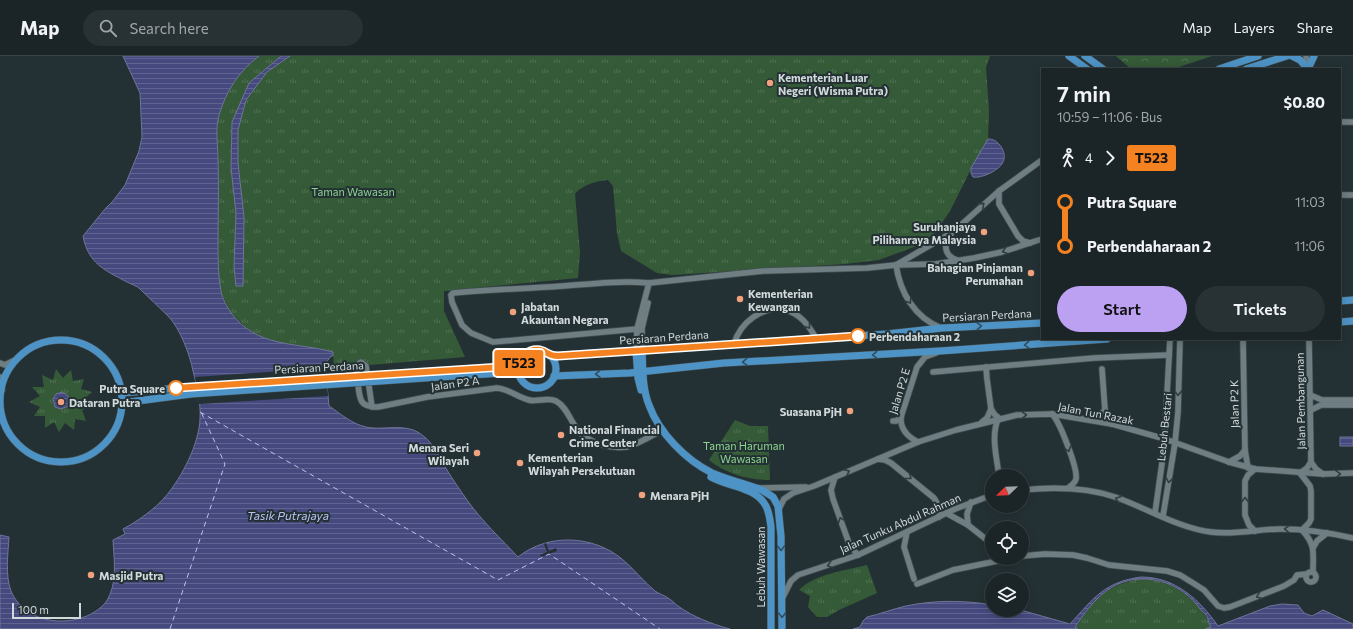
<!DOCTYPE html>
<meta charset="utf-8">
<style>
:root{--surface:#1b2527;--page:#283133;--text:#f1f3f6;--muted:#a0a5a7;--line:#394244;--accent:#bca0f2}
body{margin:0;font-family:Commissioner,sans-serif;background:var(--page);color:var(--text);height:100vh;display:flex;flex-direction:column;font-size:15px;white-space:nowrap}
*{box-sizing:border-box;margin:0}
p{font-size:13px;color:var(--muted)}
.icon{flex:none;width:22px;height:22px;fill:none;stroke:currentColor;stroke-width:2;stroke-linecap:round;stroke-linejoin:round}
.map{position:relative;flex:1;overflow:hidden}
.details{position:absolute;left:1041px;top:12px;width:300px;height:272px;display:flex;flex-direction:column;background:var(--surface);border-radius:0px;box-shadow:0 2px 10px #0003,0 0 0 1px var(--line)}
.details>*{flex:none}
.badge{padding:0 8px;border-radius:3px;font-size:14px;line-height:26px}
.needle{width:26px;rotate:247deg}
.buttons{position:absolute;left:985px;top:413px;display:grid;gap:8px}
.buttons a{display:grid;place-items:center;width:44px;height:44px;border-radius:50%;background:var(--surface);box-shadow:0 2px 10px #0003,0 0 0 1px var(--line);font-size:20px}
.scale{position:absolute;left:12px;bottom:10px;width:69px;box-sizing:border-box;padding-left:4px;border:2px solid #d1d9db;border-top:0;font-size:11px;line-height:14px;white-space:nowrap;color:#d1d9db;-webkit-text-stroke:3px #243134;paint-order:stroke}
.map>.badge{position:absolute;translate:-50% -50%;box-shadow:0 0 0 2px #fff}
.legs{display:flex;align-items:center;gap:6px;height:44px;padding:0 16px;font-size:13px}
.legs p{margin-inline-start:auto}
.headline{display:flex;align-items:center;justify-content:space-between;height:68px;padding:0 16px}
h1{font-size:22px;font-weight:600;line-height:30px}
.button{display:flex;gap:8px;margin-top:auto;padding:8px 16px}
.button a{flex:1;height:46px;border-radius:24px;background:var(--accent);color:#111;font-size:16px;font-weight:600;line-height:46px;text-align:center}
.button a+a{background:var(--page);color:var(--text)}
ul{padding:0 16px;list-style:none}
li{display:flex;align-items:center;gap:14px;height:44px;font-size:15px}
li i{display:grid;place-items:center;width:6px;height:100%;margin:0 5px;background:currentColor}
li i::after{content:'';width:10px;height:10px;margin:-5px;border:3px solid;border-radius:50%;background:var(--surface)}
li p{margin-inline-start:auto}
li:first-child i{background:linear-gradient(#0000 50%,currentColor 0)}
li:last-child i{background:linear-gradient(currentColor 50%,#0000 0)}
header{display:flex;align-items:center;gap:24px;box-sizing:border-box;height:56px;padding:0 20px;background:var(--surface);border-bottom:1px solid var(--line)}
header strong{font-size:19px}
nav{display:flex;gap:22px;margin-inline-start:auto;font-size:14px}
.search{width:280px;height:36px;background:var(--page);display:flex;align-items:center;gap:10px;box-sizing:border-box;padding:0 14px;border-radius:22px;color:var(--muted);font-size:15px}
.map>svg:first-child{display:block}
</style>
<header>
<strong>Map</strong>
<div class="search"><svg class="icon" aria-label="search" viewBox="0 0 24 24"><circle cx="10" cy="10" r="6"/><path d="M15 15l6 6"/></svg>Search here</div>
<nav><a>Map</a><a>Layers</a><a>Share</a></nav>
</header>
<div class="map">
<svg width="1353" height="573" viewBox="0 0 1353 573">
<defs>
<pattern id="grass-tufts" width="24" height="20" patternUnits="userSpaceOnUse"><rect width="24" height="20" fill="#355a37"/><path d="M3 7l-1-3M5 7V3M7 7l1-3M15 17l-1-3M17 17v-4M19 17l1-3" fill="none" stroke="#517153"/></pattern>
<pattern id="forest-crowns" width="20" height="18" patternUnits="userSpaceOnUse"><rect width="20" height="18" fill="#355a37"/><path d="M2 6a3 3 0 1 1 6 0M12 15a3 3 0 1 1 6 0" fill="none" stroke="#517153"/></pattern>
<pattern id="water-rules" width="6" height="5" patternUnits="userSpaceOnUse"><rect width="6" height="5" fill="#45497e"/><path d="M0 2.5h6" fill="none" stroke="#5f6390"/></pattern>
</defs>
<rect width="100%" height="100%" fill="#243134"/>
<g fill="url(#grass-tufts)" fill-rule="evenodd">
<path d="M259,0H990L986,11L989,55L988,83L969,117L950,155L934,178L914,191L879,204L845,208L672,219L657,217L621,195L617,177L613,130L608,124C596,125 582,129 575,138L580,196L578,222L444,235V255L465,301L334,312L333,296L323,294L296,291L262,282L248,274L231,257L221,237L218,218V104L216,79L218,61L222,48L231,29L247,9Z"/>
<path d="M56,313L63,322L71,314L73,325L84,323L81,333L92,336L84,343L92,351L82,354L86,365L75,363L74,374L65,367L59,376L54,366L45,372V360H34L40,351L29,346L40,340L32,331H44L42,319L53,324ZM60,336L64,337L67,339L69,348L66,351L53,347C52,341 55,338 60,336Z"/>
<path d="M735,364L750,370H768L770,424C748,424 726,418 709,404Z"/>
<path d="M867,509L877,537L839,554L827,561H817L808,551L810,540L799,534C816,517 845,515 867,509Z"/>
<path d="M1141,523C1171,523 1200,543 1211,571L1205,573H1078L1075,572C1093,544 1107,528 1141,523Z"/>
</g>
<polygon fill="url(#forest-crowns)" points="1116,0 1212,0 1173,13 1131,13"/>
<g fill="url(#water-rules)" stroke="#6f749a">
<path d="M123,0H259C239,15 226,35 219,59C215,74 218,89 218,104C219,132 218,159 218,186C218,203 218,219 221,235C222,242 227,251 231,257C257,292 296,286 333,296V300H331L325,308L329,350C341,358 352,368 366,371C384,375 406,366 422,379C434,387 439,402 447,414C453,424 460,434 467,444C482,465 501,483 518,501C548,477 593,479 622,503C634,513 643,525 655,535C659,538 664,539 668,542C672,544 674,547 678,550C693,561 712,568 730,573H0V479L9,481C8,498 5,519 11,535C27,573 84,573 106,546C118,527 114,505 113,484L125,478L123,473C138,465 155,453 166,440C182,421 199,388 200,363C201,347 197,330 193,315C190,299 180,272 168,260C159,251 149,242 140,233C137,230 131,228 127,226C104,214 88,207 83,180L105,153L113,145L125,129L139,95L142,81L140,37Z"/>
<polygon points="281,0 290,0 267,16 246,44 238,74 238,107 244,161 243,230 236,230 234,210 236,157 231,112 232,66 249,27"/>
<path d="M988,83C998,82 1008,97 1003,106C1000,114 981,123 973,121L971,117V112Z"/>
<polygon points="62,336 67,339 70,344 68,350 61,353 55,351 53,343 56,338"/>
<rect x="1340" y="381" width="13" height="9"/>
<path d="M1141,521C1175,521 1199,543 1218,570L1270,550L1282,548L1298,549L1304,557L1312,560L1323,554L1353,568V573H1205L1211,571C1208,567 1209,563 1206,559C1204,556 1200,554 1198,550C1176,522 1134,513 1105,536C1092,546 1084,558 1075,571L1078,573H853L860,571L863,565L867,561C880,558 893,553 906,550C934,544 964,544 992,549V554L1024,555L1070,568C1093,543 1104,526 1141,521Z"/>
</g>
<g fill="#243134">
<polygon points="326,312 328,340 199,348 195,321"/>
<polygon points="546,487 549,495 556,492 557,495 541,501 540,499 547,496 544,488"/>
</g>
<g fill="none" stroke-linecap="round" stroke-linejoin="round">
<g stroke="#bbc1f3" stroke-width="1" stroke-dasharray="5 4" stroke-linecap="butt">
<polyline points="200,356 498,524 549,498 660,573"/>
<polyline points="170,573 225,408 201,356"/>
</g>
<g stroke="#434f51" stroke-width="7">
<g id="minor">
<polyline points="1306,0 1307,13"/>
<polyline points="1340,66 1353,66"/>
<polyline points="999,135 999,148 1018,180 1023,185 1030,187"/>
<polyline points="1340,139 1353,139"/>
<path d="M951,178C943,188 944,200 957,204"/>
<polyline points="896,209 953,176 999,135 1042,104"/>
<path d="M896,209C900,236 914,261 941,272"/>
<path d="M637,273L493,286L471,277L462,269L452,246L451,239L453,237C485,234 516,233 548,231C581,229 615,224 649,227L763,215L867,212L896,209L936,208L974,202L1002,196L1042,183"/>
<polyline points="1243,283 1245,394 1248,412"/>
<path d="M734,288C740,267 762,249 785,254C800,257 809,270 816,282"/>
<polyline points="642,294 642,272 648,247"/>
<polyline points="636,295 637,273 649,227"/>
<polyline points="0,307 5,309 17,303"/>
<polyline points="986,311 987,323 991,353"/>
<polyline points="1102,313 1105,354"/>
<polyline points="933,316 1094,302 1169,299"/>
<polyline points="0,321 2,334"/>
<polyline points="1310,339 1322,344 1353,344"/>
<path d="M372,351L366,310L361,306L357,309C358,317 357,341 363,347C367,351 373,351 378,351L427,341L497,332C509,333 517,341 529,344C537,346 548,341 556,345C567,351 570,365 578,374C588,387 610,393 626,391C639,388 651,380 662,374"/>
<polyline points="1311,354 1321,349 1353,349"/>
<path d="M1052,358C1060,366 1078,413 1076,423C1075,427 1071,430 1068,432"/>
<polyline points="1093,364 1096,363 1105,354 1112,368"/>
<polyline points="893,365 896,365 901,361"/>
<path d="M982,366L987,362L991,353L995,359L999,362C990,377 997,403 999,420"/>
<path d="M918,386C908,381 900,374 901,361L917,311L925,301L936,297"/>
<polyline points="878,403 885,404 891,407 934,442 940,452 939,461"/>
<polyline points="1229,406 1240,400 1245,394"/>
<polyline points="1311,406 1316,413 1323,418"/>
<polyline points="1255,413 1248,419 1245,425 1245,459 1249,469 1255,475"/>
<polyline points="1300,417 1307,412 1311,406 1309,283"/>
<path d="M1300,417L1310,430L1311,435V463L1309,467L1302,474C1316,489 1313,497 1313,516"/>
<polyline points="835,421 831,434 833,443 850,490 858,499"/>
<polyline points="759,432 806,431"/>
<path d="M1022,434C1053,431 1085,431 1115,441C1147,452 1178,472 1211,476C1235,479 1258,473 1281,473C1305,473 1330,477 1353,482"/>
<polyline points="779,453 784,443 793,437 814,430 918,386 956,374 1017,359 1052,358 1112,368 1165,383 1229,406 1255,413 1323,418 1353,417"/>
<polyline points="946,457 968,469 992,488"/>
<polyline points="1155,457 1164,393 1170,283"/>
<polyline points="1163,460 1175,387 1178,356 1180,283"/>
<polyline points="968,469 967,458 971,446"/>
<polyline points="907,476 904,491 914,523"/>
<polyline points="1313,492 1317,485 1327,477"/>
<polyline points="1022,500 1045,498 1073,499 1087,502 1109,509 1167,515 1180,519 1193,527 1204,534 1218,550 1224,552 1230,551 1284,530 1294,524 1297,519 1307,518"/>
<circle cx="1311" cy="521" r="5"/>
<polyline points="917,528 953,514 1012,502"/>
<polyline points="783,541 791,525 798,519 858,499 955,453 992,439"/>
</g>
</g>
<g stroke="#434f51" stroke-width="8">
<g id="major">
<polyline points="1069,0 1087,13"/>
<polyline points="1085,0 1103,13"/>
<polyline points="1292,0 1300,4 1307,12"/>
<polyline points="1219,13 1258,0"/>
<polyline points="1246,13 1287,0"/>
<polyline points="1308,13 1314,0"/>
<polyline points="1340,245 1353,244"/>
<polyline points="1340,266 1353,265"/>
<circle cx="61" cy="345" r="61"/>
<path d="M642,294C643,312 642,332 649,349C659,377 686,404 712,417C728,424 746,428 762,434L773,441L778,450L781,480L782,573"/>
<circle cx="537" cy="313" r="19"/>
<polyline points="636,295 638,322 641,334"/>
<polyline points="550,300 887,278 942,272 1042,267"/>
<polyline points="438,315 518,310"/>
<polyline points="554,320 630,317 724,307 940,295 1107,283"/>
<polyline points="439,321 519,316"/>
<polyline points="122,337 190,331"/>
<polyline points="122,347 191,338"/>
<path d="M711,421C726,430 754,431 764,447C769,453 770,463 771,471V573"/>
</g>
</g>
<use href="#minor" stroke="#6f7e82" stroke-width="5.5"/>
<use href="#major" stroke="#4e93c5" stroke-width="7"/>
<g stroke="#434f51" stroke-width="8" stroke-linecap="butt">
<g id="major-bridge">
<polyline points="190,331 438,315"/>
<polyline points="191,338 439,321"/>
</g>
</g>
<use href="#major-bridge" stroke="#4e93c5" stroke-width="7"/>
</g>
<defs><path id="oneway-chevron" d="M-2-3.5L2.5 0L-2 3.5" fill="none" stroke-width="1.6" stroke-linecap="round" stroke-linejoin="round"/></defs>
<g stroke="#2f3d40">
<use href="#oneway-chevron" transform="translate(982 149) rotate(-41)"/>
<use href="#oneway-chevron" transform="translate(1005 195) rotate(164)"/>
<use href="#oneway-chevron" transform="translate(909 245) rotate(58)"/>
<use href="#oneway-chevron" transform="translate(808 270) rotate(51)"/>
<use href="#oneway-chevron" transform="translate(1178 337) rotate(92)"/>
<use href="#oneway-chevron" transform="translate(1024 359) rotate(-1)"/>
<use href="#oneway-chevron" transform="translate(1068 393) rotate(72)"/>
<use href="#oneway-chevron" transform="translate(847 416) rotate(-24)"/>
<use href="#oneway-chevron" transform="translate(1338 418) rotate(-3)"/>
<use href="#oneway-chevron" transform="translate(909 421) rotate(38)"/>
<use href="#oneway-chevron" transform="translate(1169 424) rotate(99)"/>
<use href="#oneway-chevron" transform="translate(1118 443) rotate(-160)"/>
<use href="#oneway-chevron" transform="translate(1245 444) rotate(-90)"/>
<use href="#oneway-chevron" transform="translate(841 464) rotate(-110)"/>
<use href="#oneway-chevron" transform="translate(1287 473) rotate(-178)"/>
<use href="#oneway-chevron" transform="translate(830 509) rotate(165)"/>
<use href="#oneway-chevron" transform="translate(1259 540) rotate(159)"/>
</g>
<g stroke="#314e60">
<use href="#oneway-chevron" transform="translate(979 270) rotate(-3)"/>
<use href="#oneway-chevron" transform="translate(1027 289) rotate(176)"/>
<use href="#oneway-chevron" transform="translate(875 299) rotate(177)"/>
<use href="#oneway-chevron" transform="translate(745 306) rotate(177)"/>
<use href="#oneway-chevron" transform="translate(598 318) rotate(179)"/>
<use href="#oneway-chevron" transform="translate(781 492) rotate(89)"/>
<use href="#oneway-chevron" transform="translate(782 559) rotate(90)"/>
</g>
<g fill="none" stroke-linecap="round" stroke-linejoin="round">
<g stroke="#fff" stroke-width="9">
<path id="line-1" d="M176,332L518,310C521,300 529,292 540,294C548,296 548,300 558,300L858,280"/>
</g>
<use href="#line-1" stroke="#f58220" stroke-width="6"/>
</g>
<g fill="#f1a17d" stroke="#243134" stroke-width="1.5">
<circle cx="770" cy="27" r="4"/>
<circle cx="984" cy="176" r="4"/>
<circle cx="1031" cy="217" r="4"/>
<circle cx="740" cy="243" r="4"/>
<circle cx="513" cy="256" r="4"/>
<circle cx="61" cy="346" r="4"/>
<circle cx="850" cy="355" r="4"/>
<circle cx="561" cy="379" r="4"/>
<circle cx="477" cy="397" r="4"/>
<circle cx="520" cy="407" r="4"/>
<circle cx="642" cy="439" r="4"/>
<circle cx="91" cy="519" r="4"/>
</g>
<g fill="#fff" stroke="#f58220" stroke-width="2">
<circle cx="858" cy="280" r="7"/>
<circle cx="176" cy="332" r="7"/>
</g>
<g text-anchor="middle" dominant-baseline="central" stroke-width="4" stroke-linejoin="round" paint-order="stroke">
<g font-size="11" font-weight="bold" fill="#d1d9db" stroke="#243134" text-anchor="start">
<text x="778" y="21">Kementerian Luar<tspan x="778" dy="13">Negeri (Wisma Putra)</tspan></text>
<text x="976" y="170" text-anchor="end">Suruhanjaya<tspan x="976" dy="13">Pilihanraya Malaysia</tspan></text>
<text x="1023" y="211" text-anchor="end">Bahagian Pinjaman<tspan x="1023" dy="13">Perumahan</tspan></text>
<text x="748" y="237">Kementerian<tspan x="748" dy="13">Kewangan</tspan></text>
<text x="521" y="250">Jabatan<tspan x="521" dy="13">Akauntan Negara</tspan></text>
<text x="69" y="346">Dataran Putra</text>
<text x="842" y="355" text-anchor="end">Suasana PjH</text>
<text x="569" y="373">National Financial<tspan x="569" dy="13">Crime Center</tspan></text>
<text x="469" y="391" text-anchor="end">Menara Seri<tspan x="469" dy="13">Wilayah</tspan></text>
<text x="528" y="401">Kementerian<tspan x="528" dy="13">Wilayah Persekutuan</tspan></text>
<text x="650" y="439">Menara PjH</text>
<text x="99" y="519">Masjid Putra</text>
</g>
<g font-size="11" fill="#8cd38f" stroke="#243134">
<text x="353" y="135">Taman Wawasan</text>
<text x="744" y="389">Taman Haruman<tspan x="744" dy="13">Wawasan</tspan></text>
</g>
<g font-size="11" fill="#d1d9db" stroke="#243134">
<text transform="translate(987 259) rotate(-3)">Persiaran Perdana</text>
<text transform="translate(664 281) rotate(-4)">Persiaran Perdana</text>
<text transform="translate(319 311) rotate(-3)">Persiaran Perdana</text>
<text transform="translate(455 327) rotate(-8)">Jalan P2 A</text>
<text transform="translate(899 335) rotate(-73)">Jalan P2 E</text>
<text transform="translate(1300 345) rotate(-91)">Jalan Pembangunan</text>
<text transform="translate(1234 348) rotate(-91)">Jalan P2 K</text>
<text transform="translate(1096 357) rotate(11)">Jalan Tun Razak</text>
<text transform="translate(1164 371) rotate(-84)">Lebuh Bestari</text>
<text transform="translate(900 467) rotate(-24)">Jalan Tunku Abdul Rahman</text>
<text transform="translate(760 511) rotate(-90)">Lebuh Wawasan</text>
</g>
<g font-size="11" font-weight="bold" fill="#d1d9db" stroke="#243134" text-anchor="start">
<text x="869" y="280">Perbendaharaan 2</text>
<text x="165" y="332" text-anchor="end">Putra Square</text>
</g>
<g font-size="12" font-style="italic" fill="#bbc1f3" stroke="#243134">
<text x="288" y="459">Tasik Putrajaya</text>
</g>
</g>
</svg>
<div class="buttons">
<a><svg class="needle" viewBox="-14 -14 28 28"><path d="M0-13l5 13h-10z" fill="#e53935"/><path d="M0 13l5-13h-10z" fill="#a0a5a7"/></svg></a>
<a><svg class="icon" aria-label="locate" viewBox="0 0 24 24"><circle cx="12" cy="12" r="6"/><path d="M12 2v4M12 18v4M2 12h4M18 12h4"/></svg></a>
<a><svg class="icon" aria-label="layers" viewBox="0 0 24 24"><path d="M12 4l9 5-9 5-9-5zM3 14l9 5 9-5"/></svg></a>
</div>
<div class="scale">100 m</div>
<b class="badge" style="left:519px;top:307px;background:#f58220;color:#111">T523</b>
<section class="details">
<div class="headline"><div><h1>7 min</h1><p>10:59 – 11:06 · Bus</p></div><b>$0.80</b></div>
<div class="legs"><svg class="icon" aria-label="walk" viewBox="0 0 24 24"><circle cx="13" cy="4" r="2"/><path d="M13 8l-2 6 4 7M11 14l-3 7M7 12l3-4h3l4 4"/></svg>4<svg class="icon" aria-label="forward" viewBox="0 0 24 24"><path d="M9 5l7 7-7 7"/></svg><b class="badge" style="background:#f58220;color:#111">T523</b></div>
<ul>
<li><i style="color:#f58220"></i><b>Putra Square</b><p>11:03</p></li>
<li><i style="color:#f58220"></i><b>Perbendaharaan 2</b><p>11:06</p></li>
</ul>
<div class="button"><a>Start</a><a>Tickets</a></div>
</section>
</div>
